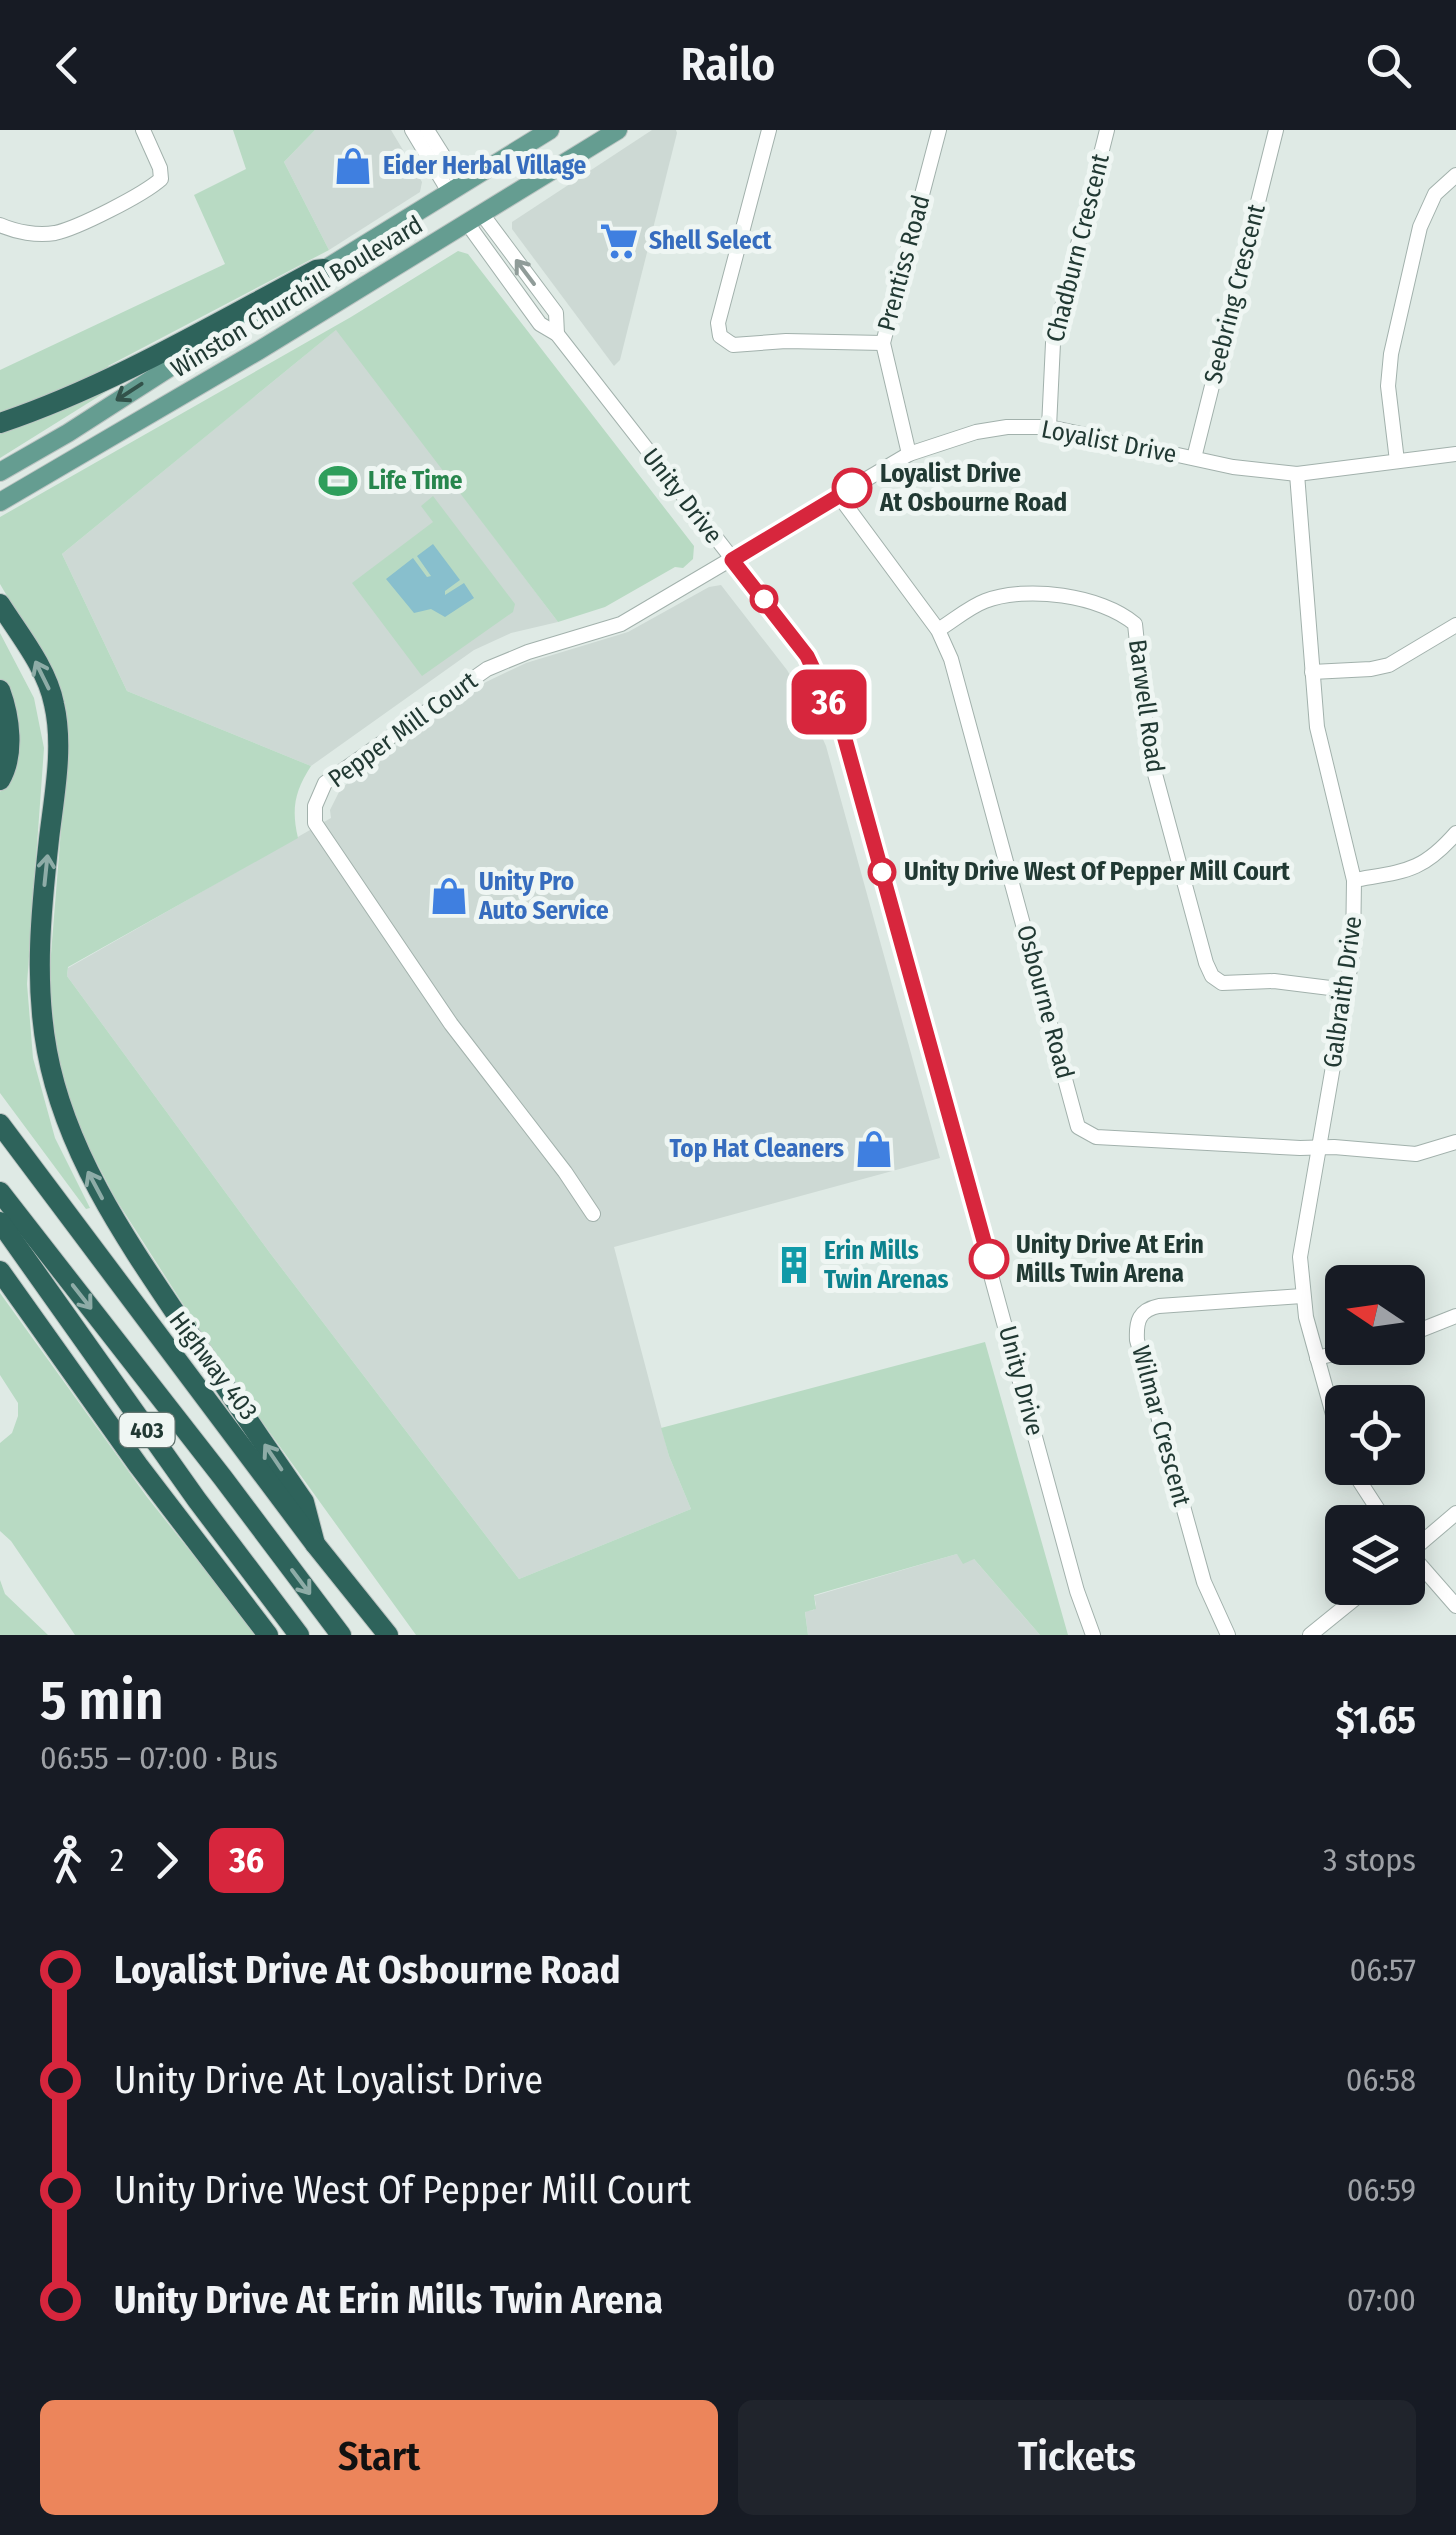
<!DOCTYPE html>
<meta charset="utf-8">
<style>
:root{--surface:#171b24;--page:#20242c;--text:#f1f3f6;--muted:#9ea1a6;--accent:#ec855b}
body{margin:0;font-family:"Fira Sans Condensed",sans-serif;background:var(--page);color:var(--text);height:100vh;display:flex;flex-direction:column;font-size:38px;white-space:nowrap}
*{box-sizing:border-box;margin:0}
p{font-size:32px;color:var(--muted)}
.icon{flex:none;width:55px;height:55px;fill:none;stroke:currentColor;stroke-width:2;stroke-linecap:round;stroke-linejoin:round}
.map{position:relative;height:1505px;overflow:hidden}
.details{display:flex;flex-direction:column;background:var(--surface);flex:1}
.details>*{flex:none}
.badge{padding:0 20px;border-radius:15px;font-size:35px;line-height:65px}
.needle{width:65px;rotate:283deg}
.fabs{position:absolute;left:1325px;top:1135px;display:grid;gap:20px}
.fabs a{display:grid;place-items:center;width:100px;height:100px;border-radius:15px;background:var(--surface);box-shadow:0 5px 25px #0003;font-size:50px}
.map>.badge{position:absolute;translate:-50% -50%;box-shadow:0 0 0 5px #fff}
.legs{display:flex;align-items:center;gap:15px;height:110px;padding:0 40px;font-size:32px}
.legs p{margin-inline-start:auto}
.overview{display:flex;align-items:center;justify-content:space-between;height:170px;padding:0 40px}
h1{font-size:55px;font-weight:600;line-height:75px}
.action{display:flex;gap:20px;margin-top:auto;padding:20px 40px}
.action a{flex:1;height:115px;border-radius:15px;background:var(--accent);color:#111;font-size:40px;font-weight:600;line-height:115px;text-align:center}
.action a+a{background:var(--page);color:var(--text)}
ul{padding:0 40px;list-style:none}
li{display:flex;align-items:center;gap:35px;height:110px;font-size:38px}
li i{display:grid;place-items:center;width:15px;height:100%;margin:0 12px;background:currentColor}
li i::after{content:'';width:25px;height:25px;margin:-12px;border:8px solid;border-radius:50%;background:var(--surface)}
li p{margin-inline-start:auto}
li:first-child i{background:linear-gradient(#0000 50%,currentColor 0)}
li:last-child i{background:linear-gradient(currentColor 50%,#0000 0)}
header{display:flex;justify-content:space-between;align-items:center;height:130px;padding:0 40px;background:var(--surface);font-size:45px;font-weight:600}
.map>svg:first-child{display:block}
</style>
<header><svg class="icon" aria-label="back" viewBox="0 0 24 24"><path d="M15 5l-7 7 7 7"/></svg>Railo<svg class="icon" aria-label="search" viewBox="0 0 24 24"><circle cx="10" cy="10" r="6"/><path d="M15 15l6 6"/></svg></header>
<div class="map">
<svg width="1456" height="1505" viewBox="0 0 1456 1505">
<rect width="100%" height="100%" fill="#dfeae5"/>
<g fill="#cdd9d4">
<polygon points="315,0 391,0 422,52 420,62 329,120 284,32"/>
<polygon points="652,0 676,0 677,3 620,230 614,236 512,99 512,92"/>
<polygon points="337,199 558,492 511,503 474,520 311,636 127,561 62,424"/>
<polygon points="721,455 787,540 807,574 826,616 940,1028 614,1117 669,1326 691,1379 519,1449 270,1123 67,846 68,838 331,688 330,680 339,662 354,646 486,552 526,533 628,502 709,457"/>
<polygon points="957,1424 973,1428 1040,1505 808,1505 805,1481 814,1480 816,1474 814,1466"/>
</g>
<g fill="#b8dac3">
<polygon points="233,0 315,0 284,32 329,120 108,236 110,241 0,286 0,240 225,134 194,65 246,39"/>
<path d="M458,121L468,124L694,416L693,429L683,438L675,437L605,477L558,492L336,200L62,424L127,561L311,636C295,661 291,678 298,708L68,837L67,846L270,1123L519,1449L691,1379L669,1326L661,1298L985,1212L1068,1505H1040L974,1429L963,1434L957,1424L814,1465L816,1479L805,1482L808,1505H416L231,1249L115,1068L84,1008L67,963L56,916L49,849L68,613L47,534L0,454V387L351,187Z"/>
<polygon points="117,255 0,328 0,301"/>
<polygon points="433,366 515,474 513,482 422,546 352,453 433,392 421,376"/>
<polygon points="0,503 34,568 44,618 27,854 33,928 55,1008 90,1078 86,1079 0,963 0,662 6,651 9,570 0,550"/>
<polygon points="0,1163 147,1367 257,1505 75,1505 11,1411 0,1401 0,1313 12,1303 18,1286 18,1273 0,1245"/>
<polygon points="0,1450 5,1464 48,1505 0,1505"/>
</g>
<polygon fill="#88bfcd" points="433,414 460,450 445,461 445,465 464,453 474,468 445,487 431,479 414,483 386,449 413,428 427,447 431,446 417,426"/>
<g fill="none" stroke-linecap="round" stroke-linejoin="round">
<g stroke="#a2b1ac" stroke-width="16">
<g id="minor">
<polyline points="412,0 449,62"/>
<polyline points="427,0 461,54"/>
<polyline points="769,0 718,193 720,206 733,215 786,211 883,213"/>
<polyline points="482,84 556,183 557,204"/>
<polyline points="467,93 540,194 557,204 791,504 807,526 843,602 1077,1461 1093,1505"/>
<path d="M0,95C16,102 37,106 55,103C78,98 143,65 161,49L160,38L143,0"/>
<polyline points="1049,297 1053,213 1107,0"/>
<polyline points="909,324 883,213 939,0"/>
<polyline points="1194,328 1276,0"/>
<polyline points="1397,331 1388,256 1391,224 1420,97 1435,64 1456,45"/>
<polyline points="1297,344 1317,597 1354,750 1353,821 1300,1127 1306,1187 1342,1317"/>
<polyline points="839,366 938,500 951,529 1078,997 1096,1007 1300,1018 1334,1017 1416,1024 1456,1012"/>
<path d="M938,500C953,491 969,477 985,471C1026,455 1101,465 1135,494L1148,618L1206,833L1212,846L1222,853L1274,851L1346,860"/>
<polyline points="1312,542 1371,539 1389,535 1456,495"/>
<path d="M1354,750C1404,741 1421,743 1456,703"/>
<polyline points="593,1084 565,1042 451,894 315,693 315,676 325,653 487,539 528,522 621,494 909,324 976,302 1007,297 1049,297 1233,337 1297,344 1456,324"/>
<polyline points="1408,1205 1456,1186"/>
<polyline points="1317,1228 1358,1218"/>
<polyline points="1351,1338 1386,1392"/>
<polyline points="1408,1421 1456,1476"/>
<polyline points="1408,1424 1456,1383"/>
<path d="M1228,1505L1204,1452L1137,1210C1136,1191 1139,1180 1159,1176L1302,1166"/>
<polyline points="1310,1505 1368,1458"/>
</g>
</g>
<g stroke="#bcc4c2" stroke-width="20">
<g id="major">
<polyline points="312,147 550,0"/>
<polyline points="0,342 68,303 256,182"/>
<polyline points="0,372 258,221 618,0"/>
</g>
</g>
<g stroke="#bcc4c2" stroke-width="22">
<g id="highway">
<path d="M0,293C110,256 214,194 316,140L324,139"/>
<path d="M0,474C19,504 47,538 54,574C64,617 54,666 49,709C41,780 34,850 47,921C66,1024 127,1111 185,1197C224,1255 264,1314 304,1372L315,1414"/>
<path d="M0,560C10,587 15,625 0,650"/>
<polyline points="0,994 315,1414 388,1505"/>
<polyline points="0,1062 223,1348 341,1505"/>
<polyline points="0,1092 197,1370 299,1505"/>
<polyline points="0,1141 138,1335 268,1505"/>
</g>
</g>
<use href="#minor" stroke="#fff" stroke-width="14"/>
<use href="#major" stroke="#659d91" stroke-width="18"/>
<use href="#highway" stroke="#2e635b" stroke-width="20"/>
</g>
<defs><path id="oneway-shaft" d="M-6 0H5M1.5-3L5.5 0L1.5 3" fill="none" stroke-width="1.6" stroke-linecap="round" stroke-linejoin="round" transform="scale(2.5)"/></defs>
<use stroke="#909c99" href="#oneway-shaft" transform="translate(525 142) rotate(-127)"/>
<use stroke="#32524a" href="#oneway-shaft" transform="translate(129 262) rotate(147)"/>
<g stroke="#8eaca7">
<use href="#oneway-shaft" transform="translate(42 545) rotate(-116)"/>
<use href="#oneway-shaft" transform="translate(46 740) rotate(-84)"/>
<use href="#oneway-shaft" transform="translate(95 1055) rotate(-118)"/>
<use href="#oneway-shaft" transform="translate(82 1167) rotate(52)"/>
<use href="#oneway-shaft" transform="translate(273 1327) rotate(-124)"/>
<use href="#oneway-shaft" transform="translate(301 1452) rotate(53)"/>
</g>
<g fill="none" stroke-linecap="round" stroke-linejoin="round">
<g stroke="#fff" stroke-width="22">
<polyline id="line-1" points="852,358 732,430 807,526 843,602 989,1129"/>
</g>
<use href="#line-1" stroke="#d7263d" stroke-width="15"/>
</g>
<defs>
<g id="shop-bare" transform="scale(3)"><path d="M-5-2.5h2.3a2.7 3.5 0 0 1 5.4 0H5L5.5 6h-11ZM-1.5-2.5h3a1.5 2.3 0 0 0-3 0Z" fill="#3f7fe0" stroke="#eff6f3" stroke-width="2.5" paint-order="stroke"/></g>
<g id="supermarket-bare" transform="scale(3)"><path d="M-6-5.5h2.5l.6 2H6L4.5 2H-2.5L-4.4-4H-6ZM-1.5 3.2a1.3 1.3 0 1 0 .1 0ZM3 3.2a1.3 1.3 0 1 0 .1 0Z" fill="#3f7fe0" stroke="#eff6f3" stroke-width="2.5" paint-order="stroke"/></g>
<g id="stadium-bare" transform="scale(3)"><path d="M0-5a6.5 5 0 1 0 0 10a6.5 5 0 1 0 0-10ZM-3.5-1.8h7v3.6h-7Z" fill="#2e9e5b" stroke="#eff6f3" stroke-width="2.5" paint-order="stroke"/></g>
<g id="building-bare" transform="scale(3)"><path d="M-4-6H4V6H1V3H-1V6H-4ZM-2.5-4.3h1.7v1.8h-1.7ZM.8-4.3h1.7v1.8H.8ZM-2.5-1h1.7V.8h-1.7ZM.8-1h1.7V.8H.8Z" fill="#0f9aa8" stroke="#eff6f3" stroke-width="2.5" paint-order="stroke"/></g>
</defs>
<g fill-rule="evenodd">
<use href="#shop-bare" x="353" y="36"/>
<use href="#supermarket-bare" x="619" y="111"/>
<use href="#stadium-bare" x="338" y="351"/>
<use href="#shop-bare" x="449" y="766"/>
<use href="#shop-bare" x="874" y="1019"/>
<use href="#building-bare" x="794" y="1135"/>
</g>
<g fill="#fff" stroke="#d7263d" stroke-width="5">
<circle cx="852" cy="358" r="18"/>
<circle cx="764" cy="469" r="12"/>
<circle cx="882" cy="742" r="12"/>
<circle cx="989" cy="1129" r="18"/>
</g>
<g text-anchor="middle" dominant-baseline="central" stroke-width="10" stroke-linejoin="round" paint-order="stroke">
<rect fill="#eff6f3" stroke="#5f726d" stroke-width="2.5" x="119.5" y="1283" width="55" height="34" rx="8"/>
<g font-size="22" font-weight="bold" fill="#213933">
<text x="147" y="1300">403</text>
</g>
<g font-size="25" font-weight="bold" fill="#366cbe" stroke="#eff6f3" text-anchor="start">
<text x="383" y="36">Eider Herbal Village</text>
<text x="649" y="111">Shell Select</text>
<text x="479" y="752">Unity Pro<tspan x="479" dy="29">Auto Service</tspan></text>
<text x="844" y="1019" text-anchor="end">Top Hat Cleaners</text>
</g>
<g font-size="25" fill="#213933" stroke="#eff6f3">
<text transform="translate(1078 118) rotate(-76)">Chadburn Crescent</text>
<text transform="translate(904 133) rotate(-75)">Prentiss Road</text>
<text transform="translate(1235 164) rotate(-76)">Seebring Crescent</text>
<text transform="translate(297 167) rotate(-31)">Winston Churchill Boulevard</text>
<text transform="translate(1109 312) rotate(11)">Loyalist Drive</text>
<text transform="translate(682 366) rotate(52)">Unity Drive</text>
<text transform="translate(1146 576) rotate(82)">Barwell Road</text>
<text transform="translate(403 600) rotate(-36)">Pepper Mill Court</text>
<text transform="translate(1343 862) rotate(-82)">Galbraith Drive</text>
<text transform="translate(1045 872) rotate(75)">Osbourne Road</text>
<text transform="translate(213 1236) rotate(53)">Highway 403</text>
<text transform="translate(1021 1251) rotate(75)">Unity Drive</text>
<text transform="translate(1161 1296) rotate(75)">Wilmar Crescent</text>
</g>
<g font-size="25" font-weight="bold" fill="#213933" stroke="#eff6f3" text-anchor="start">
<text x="880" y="344">Loyalist Drive<tspan x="880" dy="29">At Osbourne Road</tspan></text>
<text x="904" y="742">Unity Drive West Of Pepper Mill Court</text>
<text x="1016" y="1115">Unity Drive At Erin<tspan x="1016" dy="29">Mills Twin Arena</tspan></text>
</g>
<g font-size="25" font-weight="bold" fill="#27864d" stroke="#eff6f3" text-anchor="start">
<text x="368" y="351">Life Time</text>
</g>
<g font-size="25" font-weight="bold" fill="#0d838f" stroke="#eff6f3" text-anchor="start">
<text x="824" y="1121">Erin Mills<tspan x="824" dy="29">Twin Arenas</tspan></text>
</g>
</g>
</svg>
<div class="fabs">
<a><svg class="needle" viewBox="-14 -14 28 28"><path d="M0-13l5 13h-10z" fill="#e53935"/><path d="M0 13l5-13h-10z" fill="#9ea1a6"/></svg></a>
<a><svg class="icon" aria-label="locate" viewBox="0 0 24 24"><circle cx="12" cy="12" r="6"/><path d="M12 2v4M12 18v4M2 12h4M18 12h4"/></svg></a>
<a><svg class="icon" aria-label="layers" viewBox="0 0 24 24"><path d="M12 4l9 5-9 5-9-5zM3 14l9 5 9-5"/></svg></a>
</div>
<b class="badge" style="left:829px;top:572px;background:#d7263d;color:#fff">36</b>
</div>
<section class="details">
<div class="overview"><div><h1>5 min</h1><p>06:55 – 07:00 · Bus</p></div><b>$1.65</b></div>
<div class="legs"><svg class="icon" aria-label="walk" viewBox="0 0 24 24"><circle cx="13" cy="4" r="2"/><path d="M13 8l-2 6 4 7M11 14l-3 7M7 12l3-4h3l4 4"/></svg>2<svg class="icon" aria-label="forward" viewBox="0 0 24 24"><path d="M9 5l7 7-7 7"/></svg><b class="badge" style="background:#d7263d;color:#fff">36</b><p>3 stops</p></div>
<ul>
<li><i style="color:#d7263d"></i><b>Loyalist Drive At Osbourne Road</b><p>06:57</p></li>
<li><i style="color:#d7263d"></i><span>Unity Drive At Loyalist Drive</span><p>06:58</p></li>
<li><i style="color:#d7263d"></i><span>Unity Drive West Of Pepper Mill Court</span><p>06:59</p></li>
<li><i style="color:#d7263d"></i><b>Unity Drive At Erin Mills Twin Arena</b><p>07:00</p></li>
</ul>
<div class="action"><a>Start</a><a>Tickets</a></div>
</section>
